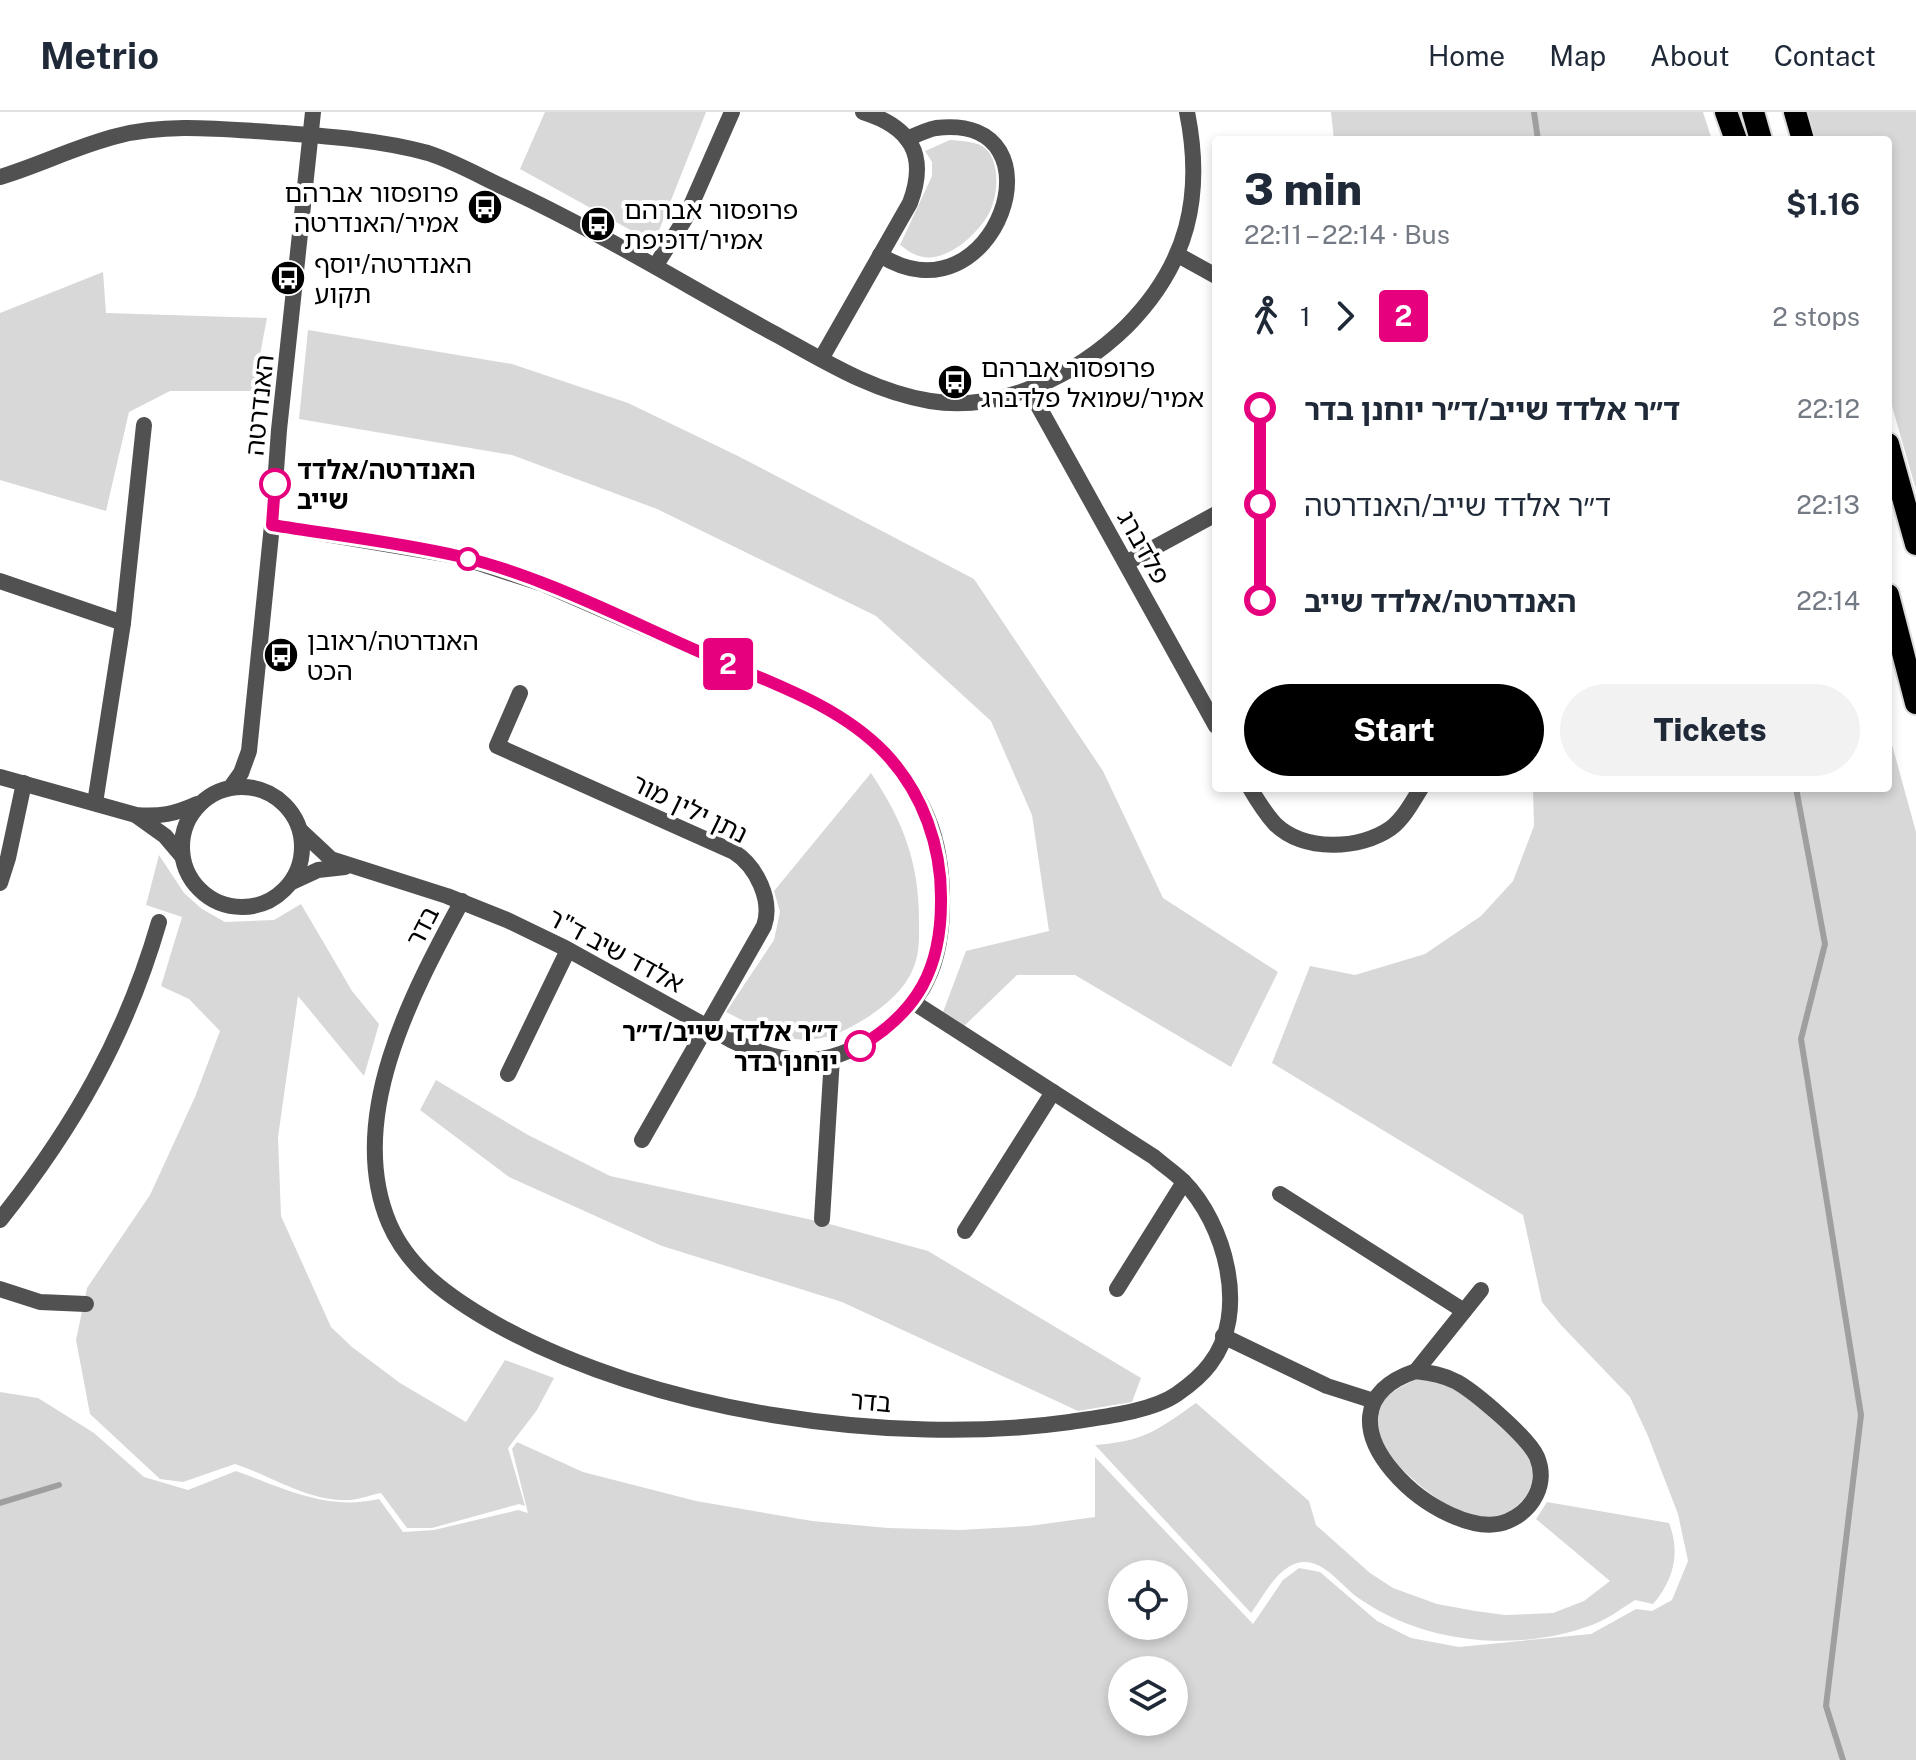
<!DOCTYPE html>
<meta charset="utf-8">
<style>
:root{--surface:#fff;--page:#f2f2f3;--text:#1f2937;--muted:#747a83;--line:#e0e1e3;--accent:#000}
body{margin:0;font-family:"Public Sans","Noto Sans Hebrew",sans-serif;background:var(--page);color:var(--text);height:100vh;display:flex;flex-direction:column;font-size:30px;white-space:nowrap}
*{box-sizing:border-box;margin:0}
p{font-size:26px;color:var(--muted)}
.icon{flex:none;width:44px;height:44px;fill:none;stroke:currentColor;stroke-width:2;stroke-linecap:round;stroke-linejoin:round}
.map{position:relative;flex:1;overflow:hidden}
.sheet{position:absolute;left:1212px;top:24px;width:680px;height:656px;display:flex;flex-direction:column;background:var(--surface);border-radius:8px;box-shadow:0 4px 12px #0003}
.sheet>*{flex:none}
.badge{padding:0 16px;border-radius:6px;font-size:28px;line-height:52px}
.tools{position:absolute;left:1108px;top:1448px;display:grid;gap:16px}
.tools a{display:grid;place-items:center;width:80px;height:80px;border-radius:50%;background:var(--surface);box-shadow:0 4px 12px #0003;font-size:40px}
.map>.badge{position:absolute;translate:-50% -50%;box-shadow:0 0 0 4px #fff}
.legs{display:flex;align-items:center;gap:12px;height:88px;padding:0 32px;font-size:26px}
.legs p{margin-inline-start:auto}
.head{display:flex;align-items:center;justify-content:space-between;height:136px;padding:0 32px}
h1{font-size:44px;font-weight:800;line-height:60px}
.button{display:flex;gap:16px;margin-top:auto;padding:16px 32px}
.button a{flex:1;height:92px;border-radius:48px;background:var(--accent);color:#fff;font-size:32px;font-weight:800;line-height:92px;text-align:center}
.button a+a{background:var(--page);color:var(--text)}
ul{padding:0 32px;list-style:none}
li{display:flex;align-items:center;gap:28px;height:96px;font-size:30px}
li i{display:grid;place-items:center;width:12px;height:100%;margin:0 10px;background:currentColor}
li i::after{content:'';width:20px;height:20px;margin:-10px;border:6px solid;border-radius:50%;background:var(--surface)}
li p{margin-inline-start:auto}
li:first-child i{background:linear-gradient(#0000 50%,currentColor 0)}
li:last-child i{background:linear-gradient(currentColor 50%,#0000 0)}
header{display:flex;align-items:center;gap:48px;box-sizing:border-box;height:112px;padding:0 40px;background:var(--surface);border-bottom:2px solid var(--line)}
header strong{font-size:38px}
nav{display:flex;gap:44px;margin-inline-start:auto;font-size:28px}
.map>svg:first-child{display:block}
</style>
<header>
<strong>Metrio</strong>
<nav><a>Home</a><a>Map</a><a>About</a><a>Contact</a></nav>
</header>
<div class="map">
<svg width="1916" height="1648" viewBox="0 0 1916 1648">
<rect width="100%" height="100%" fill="#fff"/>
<g fill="#d8d8d8" fill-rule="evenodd">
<polygon points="545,0 706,0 654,131 520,57"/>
<polygon points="1331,0 1703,0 1712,28 1334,28"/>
<polygon points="1808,0 1916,0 1916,378 1888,280 1888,28 1816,28"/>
<path d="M950,28C961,29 978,29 986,37C1001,51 998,87 988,103C975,125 943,154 916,143C910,141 905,136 900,133L932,64V50L925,39Z"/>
<polygon points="103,160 106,201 267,206 253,279 170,279 129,300 106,399 0,368 0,201"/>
<polygon points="308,218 512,252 628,291 740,345 974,467 1103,659 1163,786 1278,860 1231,955 1075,863 1017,863 960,918 940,908 966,839 1049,819 1032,703 991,609 876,504 657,397 512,343 299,307"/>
<path d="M1888,618L1916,720V1648H0V1280L38,1286L94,1321L144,1365L188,1378L236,1359C285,1377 327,1399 379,1387L403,1420L434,1418L518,1398L528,1401L512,1337L517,1330L583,1360L696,1389L812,1409L888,1416L960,1418L1029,1414L1095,1405V1345L1253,1512L1283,1468L1299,1456L1320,1460L1377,1509L1411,1526L1459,1535L1591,1522L1636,1497L1652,1499L1672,1488L1688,1449L1678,1402L1648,1324L1630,1285L1561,1213L1542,1190L1523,1103L1272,951L1310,854L1355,863L1425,842L1481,804L1513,769L1534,714L1533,676H1888ZM1122,1462H1174V1514H1122ZM1122,1558H1174V1610H1122Z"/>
<path d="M871,661C903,709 919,750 919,809C919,826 920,840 913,857C905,877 886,893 868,905C811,942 782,929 726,900L774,828L780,800L774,779Z"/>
<path d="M159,743L184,781L202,797L225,810L274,808L301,792L352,879L379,912L364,964L298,884L278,1025L281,1104L331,1215L352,1235L400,1271L466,1310L505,1248L554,1266L537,1298L508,1336L525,1394L519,1392L432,1416H407L381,1381C371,1383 360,1387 350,1388C309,1390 272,1364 235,1352L183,1370L160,1367L90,1302L76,1228L87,1176L150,1083L195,985L220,919L189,887L161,874L182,805L146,793Z"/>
<polygon points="436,968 528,1023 610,1064 826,1111 928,1139 1141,1266 1132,1290 1078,1299 842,1190 662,1134 509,1065 420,998"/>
<path d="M1417,1267C1422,1267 1429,1267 1435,1269C1458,1275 1478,1294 1495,1310C1503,1318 1514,1326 1522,1335C1541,1359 1533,1387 1507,1401C1471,1419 1429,1382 1405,1360C1400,1355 1392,1349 1387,1343C1377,1329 1373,1307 1382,1291C1389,1279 1405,1273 1417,1267Z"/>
<path d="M1196,1291L1309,1389L1316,1413L1370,1461L1393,1476L1437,1492L1475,1499L1505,1503L1553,1501L1584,1489L1610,1469L1536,1407L1547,1390L1669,1411C1681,1441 1673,1469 1653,1492L1635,1488C1621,1497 1608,1507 1592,1513C1516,1541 1423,1532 1357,1485C1341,1473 1324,1448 1302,1450C1278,1453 1264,1484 1251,1501L1095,1333C1145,1329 1156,1319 1196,1291Z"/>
</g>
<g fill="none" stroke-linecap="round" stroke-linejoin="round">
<g stroke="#9f9f9f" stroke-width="6">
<polyline points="1534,0 1538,28"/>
<polyline points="1796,676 1825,832 1801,927 1861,1303 1826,1594 1843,1648"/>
<polyline points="0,1391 59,1373"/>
</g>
<g stroke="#dbdbdb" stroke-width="26">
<g id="trunk">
<polyline points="1726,0 1736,28"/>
<polyline points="1753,0 1761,28"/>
<polyline points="1795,0 1803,28"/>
<polyline points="1888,332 1916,432"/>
<polyline points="1888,483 1916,591"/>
</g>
</g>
<g stroke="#515151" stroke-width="16">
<path d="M0,65C40,53 77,34 117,24C165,11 221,17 269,20C322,24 377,27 428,41C453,49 478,63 501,74C597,118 685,173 777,223C826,250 874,280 930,289C1001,301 1078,262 1127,214C1188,152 1204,84 1187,0"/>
<path d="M880,143C995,216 1069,0 936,16C926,18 916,23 907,27"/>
<polyline points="1178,143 1216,164"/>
<polyline points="656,153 685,107 732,0"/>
<path d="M821,247L910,91C928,43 911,15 863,0"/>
<polyline points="1030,279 1216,614"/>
<path d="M272,413L457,444L543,472C601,497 658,522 716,547C774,572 840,594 885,641C902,660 919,684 928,707C946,750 948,826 927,868C919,886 903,902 888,914C836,957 790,957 731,928L565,836L507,808L447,784L331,747L301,719"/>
<polyline points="1126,451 1216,402"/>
<polyline points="0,469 123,511"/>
<path d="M520,581L497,634L734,740C756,754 773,788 764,814L642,1028"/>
<path d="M1250,676C1257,688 1266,702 1275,712C1304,740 1360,738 1391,716C1404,706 1413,689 1421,676"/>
<polyline points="95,691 123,511 144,313"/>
<polyline points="292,770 318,758 345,755"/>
<polyline points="0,771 8,746 24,671"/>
<path d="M462,789C412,881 345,1006 389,1111C409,1158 452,1187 494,1211C652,1300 891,1335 1070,1310C1101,1305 1151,1300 1177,1282C1187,1275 1202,1263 1210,1252C1250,1201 1225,1111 1183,1069C1174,1060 1163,1053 1154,1045L913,890"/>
<polyline points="508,962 568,838"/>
<polyline points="1280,1082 1464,1199"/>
<polyline points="822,1107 832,946"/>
<path d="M0,1108C74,1015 126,924 159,810"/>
<polyline points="965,1119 1053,980"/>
<polyline points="0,1177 40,1190 86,1192"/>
<polyline points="1117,1177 1184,1070"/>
<polyline points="1223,1224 1327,1274 1374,1289"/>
<path d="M1416,1259C1431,1261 1444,1263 1457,1270C1476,1281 1528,1325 1537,1345C1548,1372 1533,1398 1508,1409C1446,1436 1294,1300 1416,1259Z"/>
<polyline points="1416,1259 1481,1178"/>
</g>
<g stroke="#515151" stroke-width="16">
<path d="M0,665L136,703C160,705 175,702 197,692"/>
<circle cx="242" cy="735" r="60"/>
<polyline points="231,675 241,661 249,639 272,413 279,318 313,0"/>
<polyline points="137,704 165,724 182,744"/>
</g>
<use href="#trunk" stroke="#000" stroke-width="22"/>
</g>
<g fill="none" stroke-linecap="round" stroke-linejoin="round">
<g stroke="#fff" stroke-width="18">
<path id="line-1" d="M275,372L272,413C334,423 397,430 458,444C545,464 634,512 716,547C774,572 840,594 885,641C923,681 942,735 941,790C941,856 918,900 860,934"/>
</g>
<use href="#line-1" stroke="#e6007e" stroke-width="12"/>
</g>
<defs>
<g id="bus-disc" transform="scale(1.8)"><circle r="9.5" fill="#000" stroke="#fff"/><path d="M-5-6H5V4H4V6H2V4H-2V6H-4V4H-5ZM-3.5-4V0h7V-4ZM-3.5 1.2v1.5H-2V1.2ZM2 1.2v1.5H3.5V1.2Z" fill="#fff"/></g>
</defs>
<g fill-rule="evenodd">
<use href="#bus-disc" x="485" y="95"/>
<use href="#bus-disc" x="598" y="112"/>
<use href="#bus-disc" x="288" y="166"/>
<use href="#bus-disc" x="955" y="270"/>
<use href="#bus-disc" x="281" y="543"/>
</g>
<g fill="#fff" stroke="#e6007e" stroke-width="4">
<circle cx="275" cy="372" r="14"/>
<circle cx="468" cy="447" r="10"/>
<circle cx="860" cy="934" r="14"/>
</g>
<g text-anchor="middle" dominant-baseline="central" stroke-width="8" stroke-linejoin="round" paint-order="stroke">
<g font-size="26" fill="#000" stroke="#fff" text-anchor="start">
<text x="459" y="80" text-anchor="end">פרופסור אברהם<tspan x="459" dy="30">אמיר/האנדרטה</tspan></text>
<text x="624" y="97">פרופסור אברהם<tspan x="624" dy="30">אמיר/דוכיפת</tspan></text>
<text x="314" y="151">האנדרטה/יוסף<tspan x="314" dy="30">תקוע</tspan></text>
<text x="981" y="255">פרופסור אברהם<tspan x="981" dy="30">אמיר/שמואל פלדברג</tspan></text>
<text x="307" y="528">האנדרטה/ראובן<tspan x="307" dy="30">הכט</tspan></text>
</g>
<g font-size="26" fill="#000" stroke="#fff">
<text transform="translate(259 293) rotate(-84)">האנדרטה</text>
<text transform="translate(1144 435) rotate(61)">פלדברג</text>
<text transform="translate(690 696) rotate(26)">נתן ילין מור</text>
<text transform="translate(422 814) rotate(-63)">בדר</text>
<text transform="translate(616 838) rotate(28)">אלדד שיב ד"ר</text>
<text transform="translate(871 1289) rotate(5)">בדר</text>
</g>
<g font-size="26" font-weight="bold" fill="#000" stroke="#fff" text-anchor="start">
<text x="297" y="357">האנדרטה/אלדד<tspan x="297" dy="30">שייב</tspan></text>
<text x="838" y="919" text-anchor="end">ד״ר אלדד שייב/ד״ר<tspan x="838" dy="30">יוחנן בדר</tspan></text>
</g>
</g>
</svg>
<div class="tools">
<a><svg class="icon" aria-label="locate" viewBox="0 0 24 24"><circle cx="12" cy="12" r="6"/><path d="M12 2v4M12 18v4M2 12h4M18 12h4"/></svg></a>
<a><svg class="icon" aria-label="layers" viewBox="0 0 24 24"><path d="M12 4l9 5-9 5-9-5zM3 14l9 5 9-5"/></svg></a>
</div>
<b class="badge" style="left:728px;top:552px;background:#e6007e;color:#fff">2</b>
<section class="sheet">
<div class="head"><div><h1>3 min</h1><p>22:11 – 22:14 · Bus</p></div><b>$1.16</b></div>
<div class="legs"><svg class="icon" aria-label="walk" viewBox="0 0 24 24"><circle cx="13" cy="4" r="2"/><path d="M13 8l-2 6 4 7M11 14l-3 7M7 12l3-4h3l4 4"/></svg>1<svg class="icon" aria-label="forward" viewBox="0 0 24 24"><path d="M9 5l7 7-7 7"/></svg><b class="badge" style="background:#e6007e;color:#fff">2</b><p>2 stops</p></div>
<ul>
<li><i style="color:#e6007e"></i><b>ד״ר אלדד שייב/ד״ר יוחנן בדר</b><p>22:12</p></li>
<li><i style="color:#e6007e"></i><span>ד״ר אלדד שייב/האנדרטה</span><p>22:13</p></li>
<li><i style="color:#e6007e"></i><b>האנדרטה/אלדד שייב</b><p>22:14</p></li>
</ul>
<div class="button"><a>Start</a><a>Tickets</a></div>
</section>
</div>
